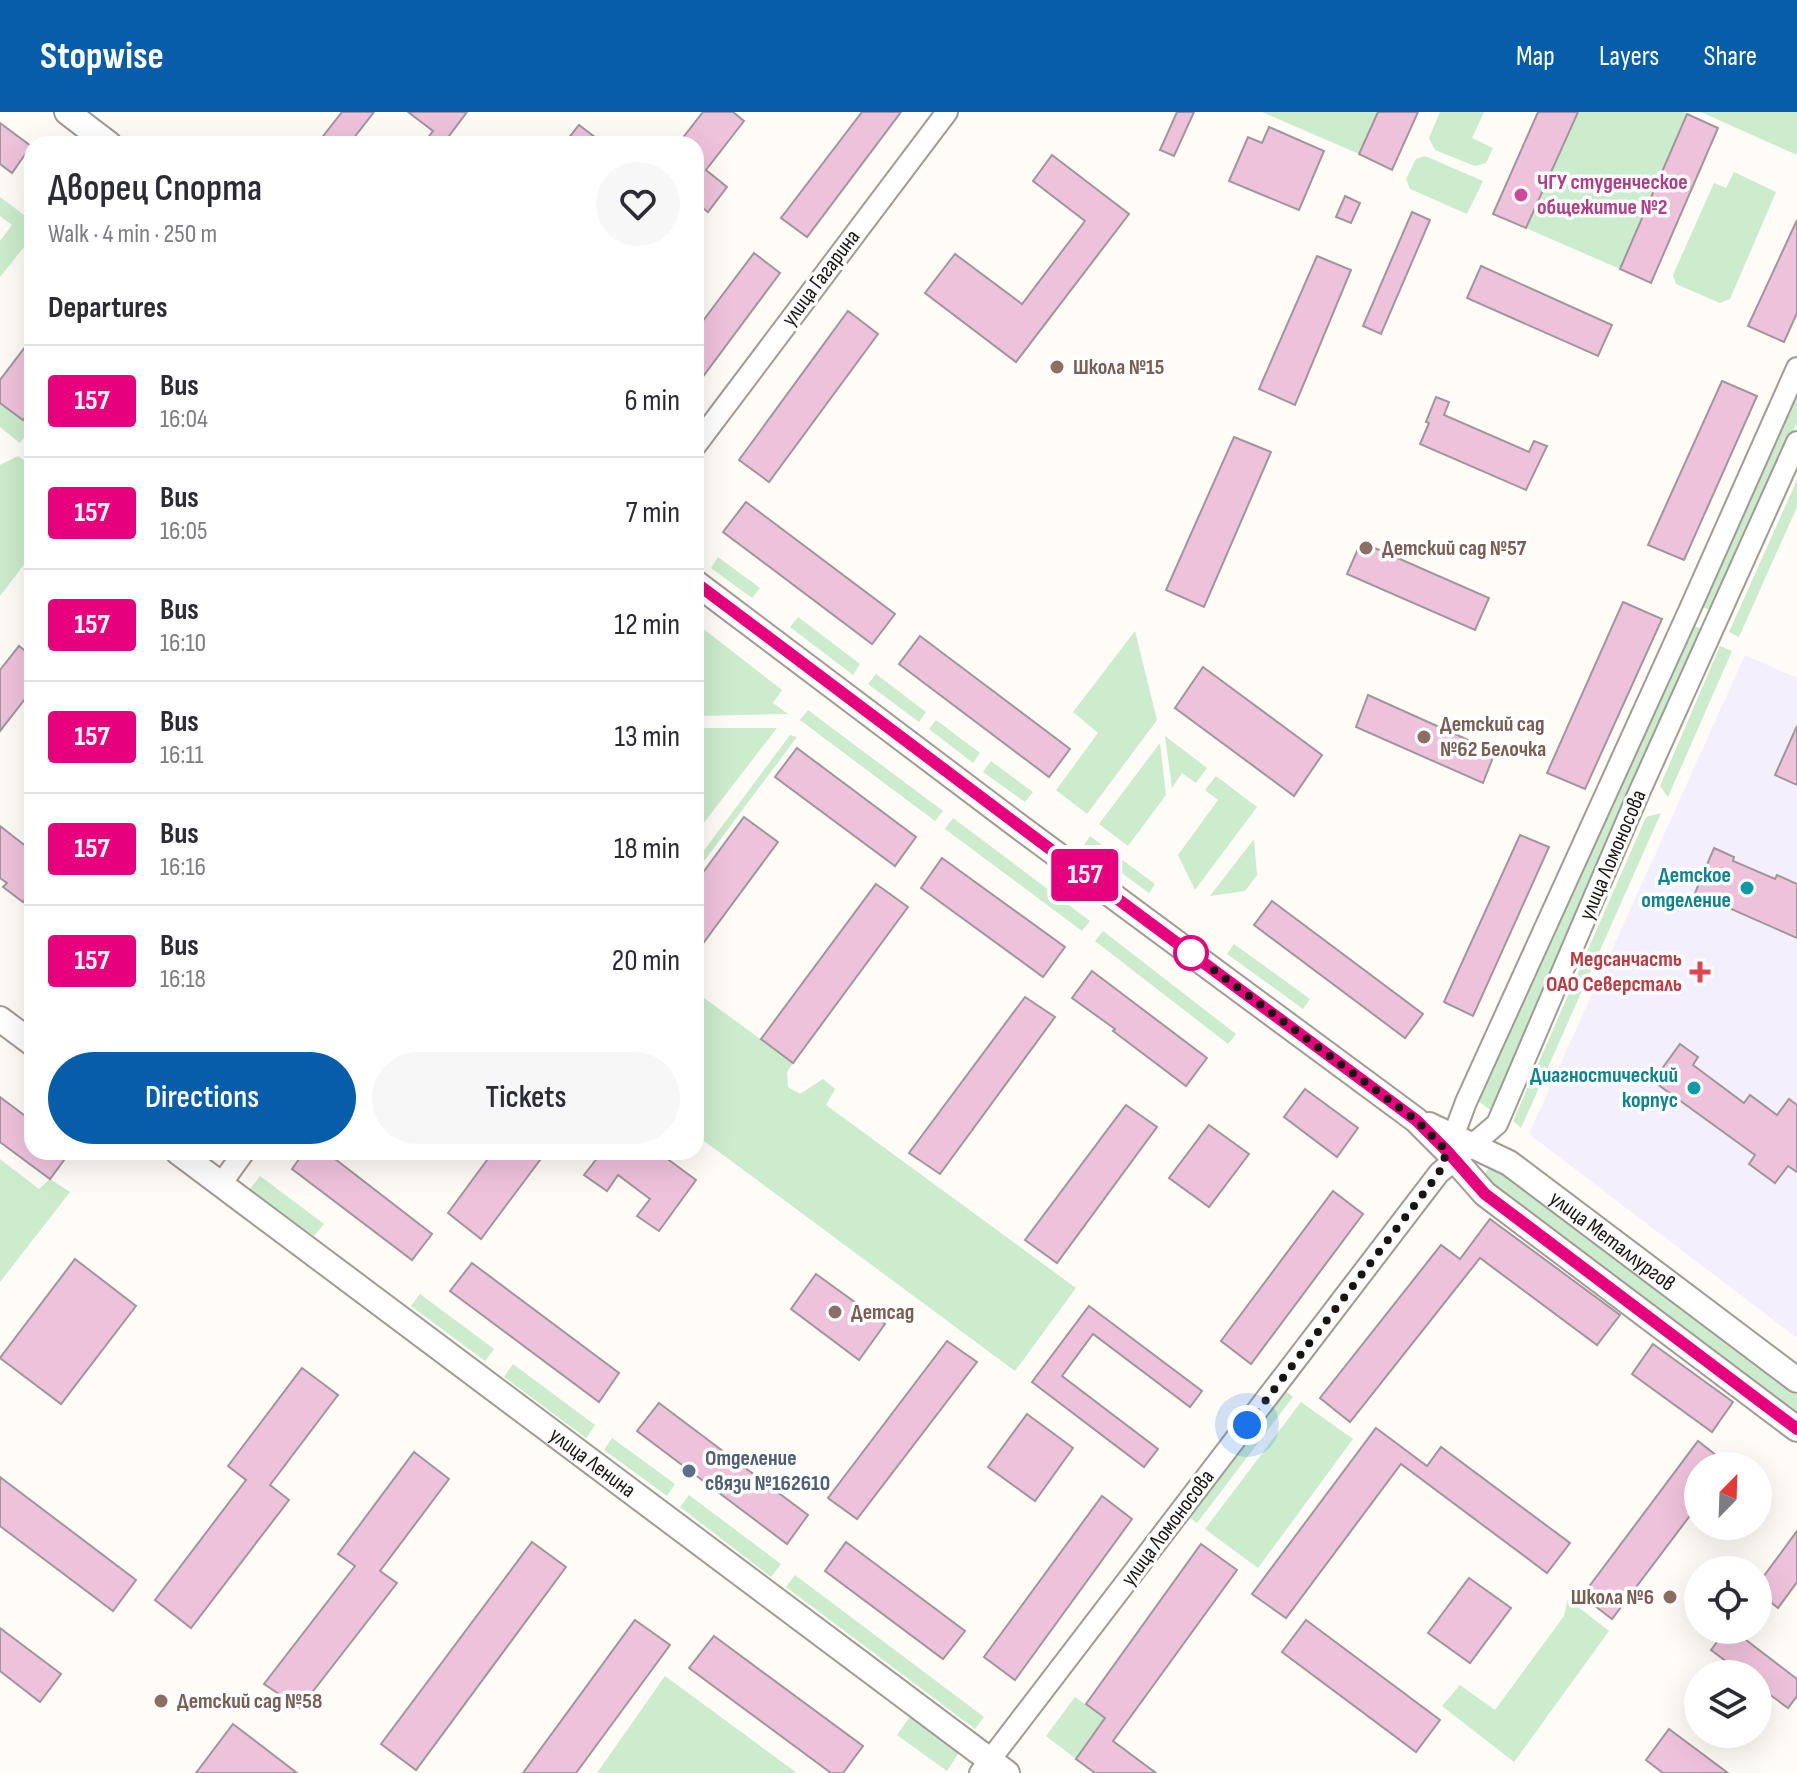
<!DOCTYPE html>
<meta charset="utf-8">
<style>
:root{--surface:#fff;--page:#f7f7f7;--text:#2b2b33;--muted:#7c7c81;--line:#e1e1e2;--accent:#065daa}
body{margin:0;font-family:"Sofia Sans Condensed",sans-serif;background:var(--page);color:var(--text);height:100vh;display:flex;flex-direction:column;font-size:30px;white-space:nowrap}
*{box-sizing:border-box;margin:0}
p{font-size:26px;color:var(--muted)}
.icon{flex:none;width:44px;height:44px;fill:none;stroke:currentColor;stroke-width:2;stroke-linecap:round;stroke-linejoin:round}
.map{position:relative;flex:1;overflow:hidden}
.drawer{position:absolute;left:24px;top:24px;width:680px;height:1024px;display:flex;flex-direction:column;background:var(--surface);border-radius:24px;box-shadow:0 8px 32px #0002}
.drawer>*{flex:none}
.badge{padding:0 16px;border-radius:6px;font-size:28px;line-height:52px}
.needle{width:52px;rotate:23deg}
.buttons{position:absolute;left:1684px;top:1340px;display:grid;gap:16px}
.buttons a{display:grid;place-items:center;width:88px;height:88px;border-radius:50%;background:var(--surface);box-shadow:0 8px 32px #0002;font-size:40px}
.you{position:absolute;width:40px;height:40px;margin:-20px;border:6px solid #fff;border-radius:50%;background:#1a73e8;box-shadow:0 0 0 12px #1a73e833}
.map>.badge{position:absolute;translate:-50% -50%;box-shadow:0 0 0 4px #fff}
h2{padding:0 24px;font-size:30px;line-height:72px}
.round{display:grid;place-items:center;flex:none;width:84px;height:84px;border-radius:42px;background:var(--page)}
.overview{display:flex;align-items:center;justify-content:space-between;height:136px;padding:0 24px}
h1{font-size:38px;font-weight:600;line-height:60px}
.primary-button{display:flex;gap:16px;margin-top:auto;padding:16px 24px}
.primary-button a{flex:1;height:92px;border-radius:48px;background:var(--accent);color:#fff;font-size:32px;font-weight:600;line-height:92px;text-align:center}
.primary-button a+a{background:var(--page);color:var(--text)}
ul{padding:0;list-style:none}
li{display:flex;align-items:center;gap:24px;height:112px;padding:0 24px;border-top:2px solid var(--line)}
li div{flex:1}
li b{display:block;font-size:30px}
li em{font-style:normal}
li .badge{min-width:88px;font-weight:700;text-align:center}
header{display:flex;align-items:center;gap:48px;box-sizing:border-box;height:112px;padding:0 40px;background:var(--accent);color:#fff}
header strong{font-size:38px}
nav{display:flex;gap:44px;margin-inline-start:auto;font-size:28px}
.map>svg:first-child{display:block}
</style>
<header>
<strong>Stopwise</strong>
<nav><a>Map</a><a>Layers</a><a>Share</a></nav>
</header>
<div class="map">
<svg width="1797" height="1661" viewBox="0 0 1797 1661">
<rect width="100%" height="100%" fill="#fffbf6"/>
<polygon fill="#f3effc" points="1745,543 1797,566 1797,1226 1529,1022"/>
<g fill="#cbeccd">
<polygon points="1262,0 1378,0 1359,42"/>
<polygon points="1440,0 1484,0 1472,26 1493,36 1486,51 1475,54 1435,38 1429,26"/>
<polygon points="1578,0 1683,0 1687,2 1620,157 1526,116"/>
<polygon points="1701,0 1797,0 1797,43"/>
<polygon points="1425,44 1483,69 1467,102 1410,77 1406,67 1416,47"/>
<polygon points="1734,60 1776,80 1730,187 1720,191 1676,172 1673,163 1714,71 1726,76"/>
<polygon points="0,85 32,109 32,125 0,165 0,129 12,113 0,104"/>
<polygon points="1797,274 1797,311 1714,500 1700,494"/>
<polygon points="0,291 23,308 32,296 32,315 20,331 0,315"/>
<polygon points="18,344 32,354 32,442 0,484 0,353"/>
<polygon points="1797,368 1797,395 1739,525 1729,520"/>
<polygon points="718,445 760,476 752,486 711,456"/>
<polygon points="798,505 860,552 853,563 790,515"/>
<polygon points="696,511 782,578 773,591 788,602 696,604"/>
<polygon points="1692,513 1705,518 1493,1000 1478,989"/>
<polygon points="1135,519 1157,608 1087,702 1056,678 1098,621 1073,600"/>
<polygon points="1720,534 1732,539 1668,685 1660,674"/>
<polygon points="876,562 926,600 919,610 868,572"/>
<polygon points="808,598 943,699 935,709 800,608"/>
<polygon points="936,608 980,641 973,651 929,617"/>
<polygon points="696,616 777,616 696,721"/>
<polygon points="790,623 797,625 696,760 696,749"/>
<polygon points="1165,624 1207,656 1196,671 1182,661 1172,676"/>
<polygon points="1160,631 1166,683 1128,734 1099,712"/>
<polygon points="991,649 1033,680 1025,690 983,660"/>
<polygon points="1216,664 1257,695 1195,778 1178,743 1218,688 1205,678"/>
<polygon points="1661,701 1521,1016 1513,1009 1646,705"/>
<polygon points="953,706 1090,809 1082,819 945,717"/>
<polygon points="1090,724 1155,772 1149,781 1084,733"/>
<polygon points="1254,727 1257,763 1245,779 1210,784"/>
<polygon points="1103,819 1236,922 1228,932 1095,829"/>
<polygon points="1234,832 1310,887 1303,897 1227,842"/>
<polygon points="696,880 793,951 787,960 788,975 800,982 823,967 835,977 826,993 1076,1176 1015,1259 696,1023"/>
<polygon points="0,1047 39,1077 50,1067 70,1080 0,1170"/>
<polygon points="1491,1053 1797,1283 1797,1303 1482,1066"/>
<polygon points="260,1064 324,1112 314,1124 250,1077"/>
<polygon points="420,1182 494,1237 485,1249 411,1194"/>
<polygon points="513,1252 595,1313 586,1326 504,1265"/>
<polygon points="1282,1276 1293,1285 1197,1411 1186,1403"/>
<polygon points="1301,1290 1353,1327 1258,1456 1205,1417"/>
<polygon points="612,1326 675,1372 667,1384 604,1338"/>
<polygon points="689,1383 781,1452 771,1465 680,1395"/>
<polygon points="795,1463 984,1605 975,1617 786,1475"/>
<polygon points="1568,1487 1609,1519 1514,1650 1442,1594 1460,1573 1495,1598 1564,1504"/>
<polygon points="665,1564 797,1661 597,1661"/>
<polygon points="1075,1585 1121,1618 1097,1618 1076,1647 1046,1624"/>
<polygon points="911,1603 960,1639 947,1659 897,1623"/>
</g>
<g fill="#efc2db" stroke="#a0969c" stroke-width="2">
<polygon points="342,0 374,0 349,32 317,32"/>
<polygon points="408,0 467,0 443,32 423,32 433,19"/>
<polygon points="703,0 733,0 744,9 706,58 727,75 708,100 696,91 696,32 678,32"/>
<polygon points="862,0 901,0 807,125 781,106"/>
<polygon points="1177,0 1194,0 1174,44 1160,38"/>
<polygon points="1378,0 1418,0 1392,58 1359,42"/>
<polygon points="1538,0 1578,0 1526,116 1493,102"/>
<polygon points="1687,2 1718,16 1651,171 1620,157"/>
<polygon points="0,11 31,34 12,61 0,52"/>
<polygon points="579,13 604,32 564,32"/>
<polygon points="1269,15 1324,39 1299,98 1229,69 1248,25 1262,31"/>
<polygon points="1052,43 1129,102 1016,250 925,181 955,142 1022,192 1085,109 1033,69"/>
<polygon points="1345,84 1360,91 1351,111 1336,105"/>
<polygon points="1412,100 1430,108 1381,222 1363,214"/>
<polygon points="1797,108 1797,201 1784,230 1748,214"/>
<polygon points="754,141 780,161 696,274 696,218"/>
<polygon points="1317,144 1351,158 1295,293 1259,277"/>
<polygon points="1481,154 1612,213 1598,244 1467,186"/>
<polygon points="848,199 878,222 769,370 739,348"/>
<polygon points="32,226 32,296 23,308 0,291 0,268"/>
<polygon points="1722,269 1757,284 1684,448 1648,433"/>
<polygon points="1436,285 1449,290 1444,303 1529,340 1534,329 1547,334 1526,378 1420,332 1429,311 1426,310"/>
<polygon points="1234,325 1271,340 1204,495 1166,478"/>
<polygon points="746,390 895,502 872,532 723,420"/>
<polygon points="1361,430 1489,486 1475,518 1347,462"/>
<polygon points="1623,490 1662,507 1585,677 1547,661"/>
<polygon points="920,524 1070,637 1049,665 899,552"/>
<polygon points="19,534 32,544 32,578 0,619 0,558"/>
<polygon points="1203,555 1322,643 1294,684 1175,596"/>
<polygon points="1368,583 1495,640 1483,671 1356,615"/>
<polygon points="1797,614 1797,673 1775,663"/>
<polygon points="797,636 916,725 895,754 775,665"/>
<polygon points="744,705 778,730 696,841 696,770"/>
<polygon points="0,714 32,739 32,779 23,790 3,775 7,771 0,766"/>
<polygon points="1520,723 1549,735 1473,904 1444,890"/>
<polygon points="1714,736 1734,745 1733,749 1775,767 1777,763 1797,772 1797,826 1695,781"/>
<polygon points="942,746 1065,835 1043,865 921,776"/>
<polygon points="876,772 908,795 793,951 761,927"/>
<polygon points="1272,789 1423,902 1405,926 1254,813"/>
<polygon points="1092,859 1207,946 1186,974 1113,919 1115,917 1072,886"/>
<polygon points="1025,885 1055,905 940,1062 909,1041"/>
<polygon points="1680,932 1698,945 1693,953 1744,991 1750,983 1777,1003 1789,987 1797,993 1797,1060 1788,1054 1775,1071 1749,1052 1755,1043 1653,969"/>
<polygon points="1305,977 1358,1016 1337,1045 1284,1005"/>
<polygon points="0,985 32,1009 32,1040 70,1040 50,1067 0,1030"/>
<polygon points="1126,993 1157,1015 1057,1151 1025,1128"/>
<polygon points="1209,1013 1249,1042 1209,1095 1169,1066"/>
<polygon points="304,1040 326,1040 432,1122 412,1148 292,1057"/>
<polygon points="493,1040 546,1040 481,1127 448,1101"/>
<polygon points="602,1040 658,1040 696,1068 659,1119 637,1104 650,1087 618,1063 607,1079 584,1063"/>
<polygon points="1333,1079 1363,1102 1251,1252 1221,1229"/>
<polygon points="1490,1107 1620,1203 1597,1233 1480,1146 1350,1310 1320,1286 1441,1133 1460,1147"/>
<polygon points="75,1147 136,1194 61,1292 0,1246"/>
<polygon points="472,1151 619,1261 599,1290 450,1179"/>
<polygon points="816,1162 885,1212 859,1248 791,1197"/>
<polygon points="1089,1194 1202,1279 1190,1295 1093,1222 1062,1264 1158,1337 1144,1355 1032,1270"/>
<polygon points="947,1229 977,1250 857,1407 828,1386"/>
<polygon points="1653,1232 1733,1290 1712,1320 1632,1262"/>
<polygon points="302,1256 338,1283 270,1373 289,1388 191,1516 155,1488 246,1368 228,1354"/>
<polygon points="659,1291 808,1403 787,1432 637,1319"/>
<polygon points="1027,1302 1073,1336 1035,1389 988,1355"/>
<polygon points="1376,1316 1427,1354 1441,1335 1570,1431 1547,1461 1401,1352 1286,1506 1252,1482"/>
<polygon points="1698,1329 1730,1354 1698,1354 1698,1393 1612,1507 1582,1484"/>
<polygon points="414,1340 449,1367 380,1459 397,1471 300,1596 264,1572 355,1454 338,1442"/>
<polygon points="0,1365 136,1468 113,1499 0,1414"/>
<polygon points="1102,1384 1132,1407 1015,1568 984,1545"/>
<polygon points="1797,1419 1797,1470 1778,1496 1758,1480 1758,1472"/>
<polygon points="532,1430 566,1455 416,1658 381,1632"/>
<polygon points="846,1430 965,1519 943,1547 825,1459"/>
<polygon points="1201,1432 1237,1458 1113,1629 1156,1661 1095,1661 1076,1647 1105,1606 1086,1592"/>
<polygon points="1469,1466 1511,1496 1470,1551 1428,1521"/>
<polygon points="635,1508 670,1533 576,1661 523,1661"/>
<polygon points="1306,1508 1440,1608 1416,1640 1282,1540"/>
<polygon points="0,1516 61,1562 40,1590 0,1559"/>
<polygon points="1726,1518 1733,1518 1797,1567 1797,1584 1788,1596 1758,1574 1758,1562 1743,1562 1711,1538"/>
<polygon points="714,1524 863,1634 843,1661 831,1661 689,1556"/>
<polygon points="233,1612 297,1661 196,1661"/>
<polygon points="1669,1617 1728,1661 1663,1661 1646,1648"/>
</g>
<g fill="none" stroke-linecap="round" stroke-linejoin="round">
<g stroke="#a19b93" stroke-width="24">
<g id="minor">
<polyline points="696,333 947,0"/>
<polyline points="1448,1038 1466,990 1689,499 1797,256"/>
<polyline points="221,1072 244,1040"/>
<polyline points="980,1661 1439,1061 1497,1012 1638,683 1797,330"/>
</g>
</g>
<g stroke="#a19b93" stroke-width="28">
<g id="tertiary">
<polyline points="67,0 109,32"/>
<polyline points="696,471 1021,716 1416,1008 1447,1039 1485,1082 1797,1317"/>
<polyline points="0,907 32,931"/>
<path id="s1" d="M1429,1013L1509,1051L1797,1268"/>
<path id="s2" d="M178,1040L1007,1661"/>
</g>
</g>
<use href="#minor" stroke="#fff" stroke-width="20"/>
<use href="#tertiary" stroke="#fff" stroke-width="24"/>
</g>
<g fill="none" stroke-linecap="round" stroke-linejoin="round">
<g stroke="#fff" stroke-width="18">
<polyline id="line" points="696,471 1042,731 1416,1008 1447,1039 1485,1082 1797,1317"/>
</g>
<use href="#line" stroke="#e6007e" stroke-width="12"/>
<polyline stroke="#181513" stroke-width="8" stroke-dasharray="0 14.4" points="1191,841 1416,1008 1447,1039 1439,1061 1247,1313"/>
</g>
<circle fill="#d1479c" stroke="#fff" stroke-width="3" cx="1521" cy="83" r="8"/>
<g fill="#8d6e63" stroke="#fff" stroke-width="3">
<circle cx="1057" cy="255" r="8"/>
<circle cx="1366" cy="436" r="8"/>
<circle cx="1424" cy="625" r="8"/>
<circle cx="835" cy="1200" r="8"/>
<circle cx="1670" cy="1485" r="8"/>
<circle cx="161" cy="1589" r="8"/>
</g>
<g fill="#0f9aa8" stroke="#fff" stroke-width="3">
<circle cx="1747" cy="776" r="8"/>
<circle cx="1694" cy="976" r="8"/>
</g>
<circle fill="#fff" stroke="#e6007e" stroke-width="4" cx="1191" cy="841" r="16"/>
<path fill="#e0444e" stroke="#fff" stroke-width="3" d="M1696 848h8v8h8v8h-8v8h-8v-8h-8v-8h8z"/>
<circle fill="#5c6f8a" stroke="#fff" stroke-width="3" cx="689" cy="1359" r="8"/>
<g text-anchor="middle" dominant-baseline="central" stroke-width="7" stroke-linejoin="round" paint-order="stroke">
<g font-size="22" font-weight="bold" fill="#b23c85" stroke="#fff" text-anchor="start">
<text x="1537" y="70">ЧГУ студенческое<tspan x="1537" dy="25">общежитие №2</tspan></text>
</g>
<g font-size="22" fill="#181513" stroke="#fff">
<text transform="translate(821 166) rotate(-53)">улица Гагарина</text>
<text transform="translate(1613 743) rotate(-67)">улица Ломоносова</text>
<text stroke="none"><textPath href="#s1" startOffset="218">улица Металлургов</textPath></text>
<text stroke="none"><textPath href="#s2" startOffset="518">улица Ленина</textPath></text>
<text transform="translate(1168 1416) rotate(-53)">улица Ломоносова</text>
</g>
<g font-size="22" font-weight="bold" fill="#785e54" stroke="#fff" text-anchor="start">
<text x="1073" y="255">Школа №15</text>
<text x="1382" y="436">Детский сад №57</text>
<text x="1440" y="612">Детский сад<tspan x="1440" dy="25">№62 Белочка</tspan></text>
<text x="851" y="1200">Детсад</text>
<text x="1654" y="1485" text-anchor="end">Школа №6</text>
<text x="177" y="1589">Детский сад №58</text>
</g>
<g font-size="22" font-weight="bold" fill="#0d838f" stroke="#fff" text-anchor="end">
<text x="1731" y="763">Детское<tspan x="1731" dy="25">отделение</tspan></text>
<text x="1678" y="963">Диагностический<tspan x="1678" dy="25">корпус</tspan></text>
</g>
<g font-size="22" font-weight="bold" fill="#be3a42" stroke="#fff" text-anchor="end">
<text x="1682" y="847">Медсанчасть<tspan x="1682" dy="25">ОАО Северсталь</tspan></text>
</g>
<g font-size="22" font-weight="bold" fill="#4e5e75" stroke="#fff" text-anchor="start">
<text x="705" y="1346">Отделение<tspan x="705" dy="25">связи №162610</tspan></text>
</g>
</g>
</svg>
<div class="buttons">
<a><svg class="needle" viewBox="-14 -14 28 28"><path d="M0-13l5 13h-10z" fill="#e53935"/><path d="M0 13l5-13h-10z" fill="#7c7c81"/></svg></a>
<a><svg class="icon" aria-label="locate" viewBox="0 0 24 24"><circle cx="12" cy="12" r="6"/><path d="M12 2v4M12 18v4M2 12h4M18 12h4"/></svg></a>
<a><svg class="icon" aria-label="layers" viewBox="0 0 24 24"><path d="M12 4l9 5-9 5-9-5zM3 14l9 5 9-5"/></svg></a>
</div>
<div class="you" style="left:1247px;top:1313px"></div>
<b class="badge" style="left:1085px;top:763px;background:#e6007e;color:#fff">157</b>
<section class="drawer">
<div class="overview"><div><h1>Дворец Спорта</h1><p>Walk · 4 min · 250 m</p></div><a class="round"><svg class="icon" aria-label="heart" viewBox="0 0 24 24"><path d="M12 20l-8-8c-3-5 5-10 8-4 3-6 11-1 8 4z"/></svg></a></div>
<h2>Departures</h2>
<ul>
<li><span class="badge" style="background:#e6007e;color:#fff">157</span><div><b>Bus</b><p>16:04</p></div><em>6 min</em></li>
<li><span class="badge" style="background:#e6007e;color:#fff">157</span><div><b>Bus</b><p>16:05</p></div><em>7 min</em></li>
<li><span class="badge" style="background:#e6007e;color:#fff">157</span><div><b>Bus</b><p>16:10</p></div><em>12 min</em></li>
<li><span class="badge" style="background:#e6007e;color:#fff">157</span><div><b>Bus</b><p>16:11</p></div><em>13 min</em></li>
<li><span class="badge" style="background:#e6007e;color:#fff">157</span><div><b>Bus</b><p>16:16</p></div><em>18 min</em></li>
<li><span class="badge" style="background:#e6007e;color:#fff">157</span><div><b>Bus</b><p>16:18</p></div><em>20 min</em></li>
</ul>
<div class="primary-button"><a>Directions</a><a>Tickets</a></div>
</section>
</div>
